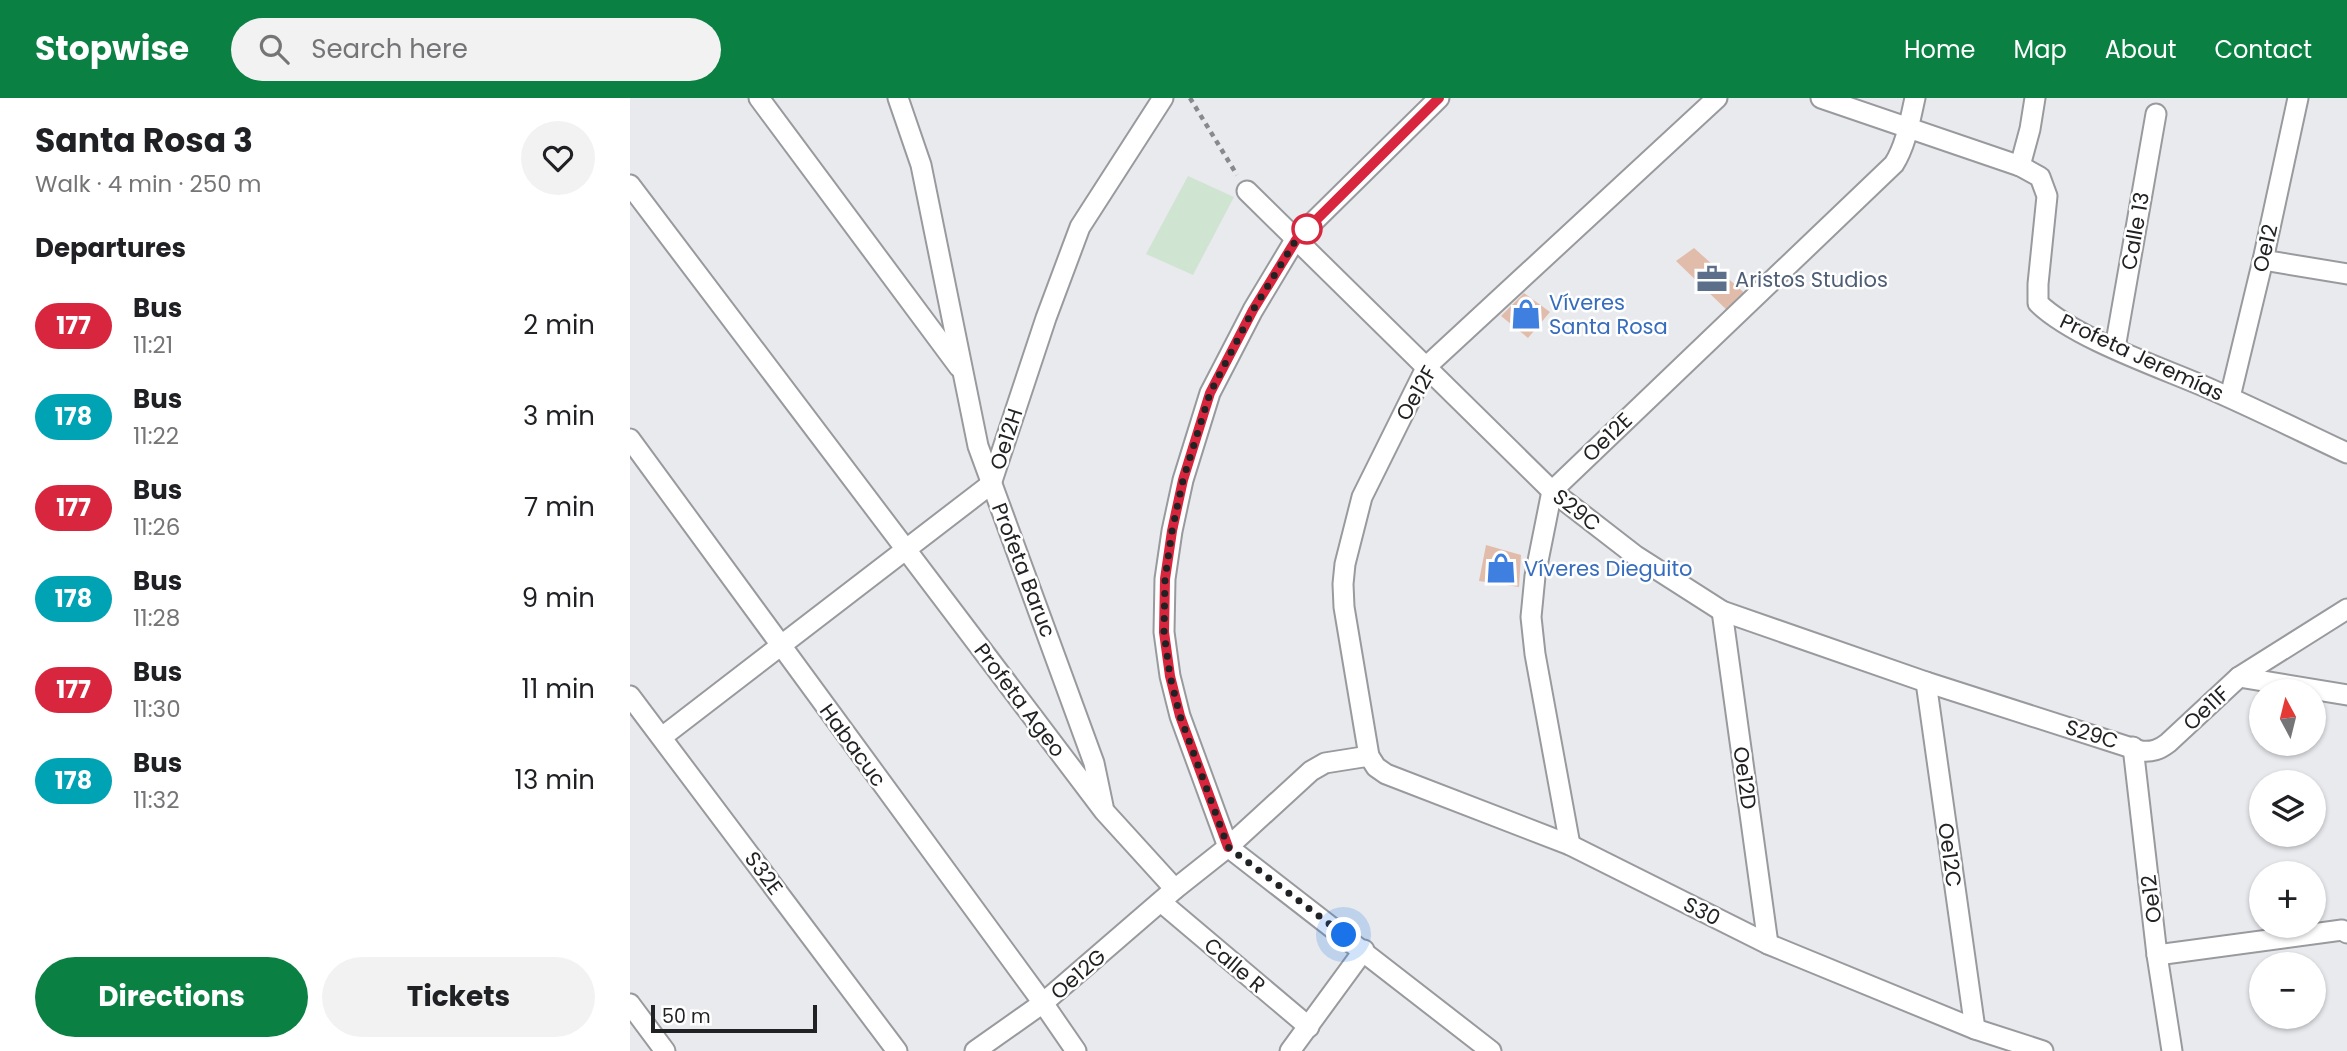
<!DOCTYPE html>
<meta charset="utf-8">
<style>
:root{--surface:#fff;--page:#f2f2f2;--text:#202124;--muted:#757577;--accent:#0b8043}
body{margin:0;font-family:Poppins,sans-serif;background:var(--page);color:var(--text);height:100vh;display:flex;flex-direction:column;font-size:26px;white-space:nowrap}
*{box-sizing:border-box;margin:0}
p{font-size:23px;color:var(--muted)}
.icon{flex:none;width:38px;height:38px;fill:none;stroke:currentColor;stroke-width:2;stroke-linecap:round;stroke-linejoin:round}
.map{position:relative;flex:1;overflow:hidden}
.details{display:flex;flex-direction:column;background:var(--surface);width:630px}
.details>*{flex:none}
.badge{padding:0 14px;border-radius:23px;font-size:24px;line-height:46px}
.needle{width:46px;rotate:353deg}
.controls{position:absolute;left:1619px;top:581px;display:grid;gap:14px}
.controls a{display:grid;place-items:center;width:77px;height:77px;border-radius:50%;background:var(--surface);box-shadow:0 2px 5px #0004;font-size:35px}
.scale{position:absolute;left:21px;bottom:18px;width:166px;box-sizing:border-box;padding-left:7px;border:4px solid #212223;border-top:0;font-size:19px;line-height:24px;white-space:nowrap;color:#212223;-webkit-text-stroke:5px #fff;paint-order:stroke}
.you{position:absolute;width:35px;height:35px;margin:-18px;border:5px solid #fff;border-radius:50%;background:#1a73e8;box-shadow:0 0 0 10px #1a73e833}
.map>.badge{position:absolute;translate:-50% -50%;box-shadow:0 0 0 4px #fff}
h2{padding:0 35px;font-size:26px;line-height:63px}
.round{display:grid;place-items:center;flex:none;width:74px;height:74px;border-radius:37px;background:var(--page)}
.head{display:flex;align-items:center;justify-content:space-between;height:119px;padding:0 35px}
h1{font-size:33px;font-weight:700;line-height:52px}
.button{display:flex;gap:14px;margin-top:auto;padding:14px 35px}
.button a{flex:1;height:80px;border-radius:42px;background:var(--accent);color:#fff;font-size:28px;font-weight:700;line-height:80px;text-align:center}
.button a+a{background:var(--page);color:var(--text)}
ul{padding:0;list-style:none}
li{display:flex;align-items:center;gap:21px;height:91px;padding:0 35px}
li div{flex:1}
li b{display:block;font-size:26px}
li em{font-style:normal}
li .badge{min-width:77px;font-weight:700;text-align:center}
header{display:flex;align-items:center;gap:42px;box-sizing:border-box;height:98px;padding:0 35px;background:var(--accent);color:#fff}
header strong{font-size:33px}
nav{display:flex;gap:38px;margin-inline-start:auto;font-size:24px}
.search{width:490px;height:63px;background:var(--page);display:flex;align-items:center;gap:18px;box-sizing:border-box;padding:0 24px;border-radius:38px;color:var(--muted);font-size:26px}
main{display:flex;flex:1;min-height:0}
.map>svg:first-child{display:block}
</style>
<header>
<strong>Stopwise</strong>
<div class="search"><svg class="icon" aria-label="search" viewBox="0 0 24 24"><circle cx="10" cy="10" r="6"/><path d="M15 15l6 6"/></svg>Search here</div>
<nav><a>Home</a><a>Map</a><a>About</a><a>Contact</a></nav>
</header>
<main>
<section class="details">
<div class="head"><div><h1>Santa Rosa 3</h1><p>Walk · 4 min · 250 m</p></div><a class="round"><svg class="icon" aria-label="heart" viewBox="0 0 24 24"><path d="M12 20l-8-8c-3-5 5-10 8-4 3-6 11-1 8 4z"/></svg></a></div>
<h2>Departures</h2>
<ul>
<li><span class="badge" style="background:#d7263d;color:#fff">177</span><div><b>Bus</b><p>11:21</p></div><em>2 min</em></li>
<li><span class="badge" style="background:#00a3b4;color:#fff">178</span><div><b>Bus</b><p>11:22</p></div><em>3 min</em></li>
<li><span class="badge" style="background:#d7263d;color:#fff">177</span><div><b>Bus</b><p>11:26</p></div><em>7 min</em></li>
<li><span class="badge" style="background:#00a3b4;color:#fff">178</span><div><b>Bus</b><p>11:28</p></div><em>9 min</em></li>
<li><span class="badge" style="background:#d7263d;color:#fff">177</span><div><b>Bus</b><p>11:30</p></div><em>11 min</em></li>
<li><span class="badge" style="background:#00a3b4;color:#fff">178</span><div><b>Bus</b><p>11:32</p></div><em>13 min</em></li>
</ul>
<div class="button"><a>Directions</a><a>Tickets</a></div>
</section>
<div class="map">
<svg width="1717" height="953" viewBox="0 0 1717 953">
<rect width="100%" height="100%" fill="#e9eaee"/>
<polygon fill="#d0e4d2" points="558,78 604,99 563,177 516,156"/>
<g fill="#e2bcaa">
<polygon points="1064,150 1120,200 1101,216 1046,163"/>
<polygon points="894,195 920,214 898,240 871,218"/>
<polygon points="856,447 891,457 889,489 849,483"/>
</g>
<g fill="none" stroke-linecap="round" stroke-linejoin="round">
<g stroke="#999a9d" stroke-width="23">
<g id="street">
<polyline points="129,0 329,269"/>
<polyline points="268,0 291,67 348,348 464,665 473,708"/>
<polyline points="1087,0 797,268 732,399 715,466 713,486 714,509 739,658 746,669 756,676 940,747 1138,846 1345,931 1413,953"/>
<path d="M1191,0L1390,68L1410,79L1417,98L1408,186V205C1443,239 1524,267 1571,287C1620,308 1668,332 1717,355"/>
<polyline points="1390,68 1400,31 1405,0"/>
<polyline points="0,87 474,713 545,791"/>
<path d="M617,93L922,393L1006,458L1092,513L1296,584L1511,653C1522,654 1529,652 1538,645L1609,579L1717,511"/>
<polyline points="1633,162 1717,176"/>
<polyline points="1485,250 1526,16"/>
<polyline points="1600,299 1633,162 1668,0"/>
<polyline points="0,341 413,905 446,953"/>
<polyline points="1092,513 1138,846"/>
<polyline points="1609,579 1717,597"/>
<polyline points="1296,584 1345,931"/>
<polyline points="0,598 267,953"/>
<polyline points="32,639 361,386 416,220 450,129 533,0"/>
<polyline points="1503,649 1527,857 1542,953"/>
<path d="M940,747L905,556L901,519L905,478L922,393L1264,66C1276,47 1280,22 1285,0"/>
<polyline points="598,749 550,618 540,578 534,534 535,481 542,433 553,382 580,295 623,212 665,142 809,0"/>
<polyline points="598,749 861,953"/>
<polyline points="531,804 679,929"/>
<polyline points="1527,857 1712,832 1717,835"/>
<polyline points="0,906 35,953"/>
<polyline points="345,953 413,905 545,791 598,749 681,673 695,665 739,658"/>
<polyline points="660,953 734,852"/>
</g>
</g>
<polyline stroke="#88898c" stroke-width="4.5" stroke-dasharray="5 5" stroke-linecap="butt" points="560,0 607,77"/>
<use href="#street" stroke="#fff" stroke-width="19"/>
</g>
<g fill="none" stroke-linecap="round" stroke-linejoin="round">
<g stroke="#fff" stroke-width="16">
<polyline id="line" points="598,749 550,618 540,578 534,534 535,481 542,433 553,382 580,295 623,212 666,142 809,0"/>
</g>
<use href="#line" stroke="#d7263d" stroke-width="10"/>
<polyline stroke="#212223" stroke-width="7" stroke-dasharray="0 12.6" points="677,131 683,124 666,142 623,212 580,295 553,382 542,433 535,481 534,534 540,578 550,618 598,749 714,837"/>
</g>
<defs>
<g id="office-bare" transform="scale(2.415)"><path d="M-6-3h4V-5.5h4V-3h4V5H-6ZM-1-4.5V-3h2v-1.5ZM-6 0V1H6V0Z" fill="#5c6f8a" stroke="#fff" stroke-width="2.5" paint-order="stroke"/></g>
<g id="shop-bare" transform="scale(2.415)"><path d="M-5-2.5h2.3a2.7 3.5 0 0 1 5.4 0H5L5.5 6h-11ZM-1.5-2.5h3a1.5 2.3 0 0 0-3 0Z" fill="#3f7fe0" stroke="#fff" stroke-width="2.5" paint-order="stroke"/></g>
</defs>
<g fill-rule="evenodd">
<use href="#office-bare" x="1082" y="181"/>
<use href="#shop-bare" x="896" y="216"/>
<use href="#shop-bare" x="871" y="470"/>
</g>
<circle fill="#fff" stroke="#d7263d" stroke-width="3.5" cx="677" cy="131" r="14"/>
<g text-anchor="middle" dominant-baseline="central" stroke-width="5" stroke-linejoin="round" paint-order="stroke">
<g font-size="21" fill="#212223" stroke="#fff">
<text transform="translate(1505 133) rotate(-80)">Calle 13</text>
<text transform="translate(1635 150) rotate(-77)">Oe12</text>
<text transform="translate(1512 259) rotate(25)">Profeta Jeremías</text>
<text transform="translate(786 295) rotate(-60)">Oe12F</text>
<text transform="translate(977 339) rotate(-44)">Oe12E</text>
<text transform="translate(376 341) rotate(-72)">Oe12H</text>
<text transform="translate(947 412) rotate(38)">S29C</text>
<text transform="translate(394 472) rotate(69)">Profeta Baruc</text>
<text transform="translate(390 602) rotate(53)">Profeta Ageo</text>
<text transform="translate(1576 610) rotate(-43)">Oe11F</text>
<text transform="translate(1462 636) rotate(17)">S29C</text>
<text transform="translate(223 647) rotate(54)">Habacuc</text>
<text transform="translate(1115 680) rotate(82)">Oe12D</text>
<text transform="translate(1320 757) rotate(82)">Oe12C</text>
<text transform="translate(134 775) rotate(53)">S32E</text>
<text transform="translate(1521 801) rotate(-97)">Oe12</text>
<text transform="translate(1072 813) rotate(27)">S30</text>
<text transform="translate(605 867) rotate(40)">Calle R</text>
<text transform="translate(448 876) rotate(-41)">Oe12G</text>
</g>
<g font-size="21" fill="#4e5e75" stroke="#fff" text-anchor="start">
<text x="1105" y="181">Aristos Studios</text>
</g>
<g font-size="21" fill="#366cbe" stroke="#fff" text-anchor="start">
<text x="919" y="204">Víveres<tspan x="919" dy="24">Santa Rosa</tspan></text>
<text x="894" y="470">Víveres Dieguito</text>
</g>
</g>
</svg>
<div class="controls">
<a><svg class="needle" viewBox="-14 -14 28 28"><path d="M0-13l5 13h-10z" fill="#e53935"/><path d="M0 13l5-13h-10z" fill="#757577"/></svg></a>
<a><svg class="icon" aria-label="layers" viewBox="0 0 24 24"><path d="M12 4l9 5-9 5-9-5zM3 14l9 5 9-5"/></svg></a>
<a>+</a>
<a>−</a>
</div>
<div class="scale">50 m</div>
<div class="you" style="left:714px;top:837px"></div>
</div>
</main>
